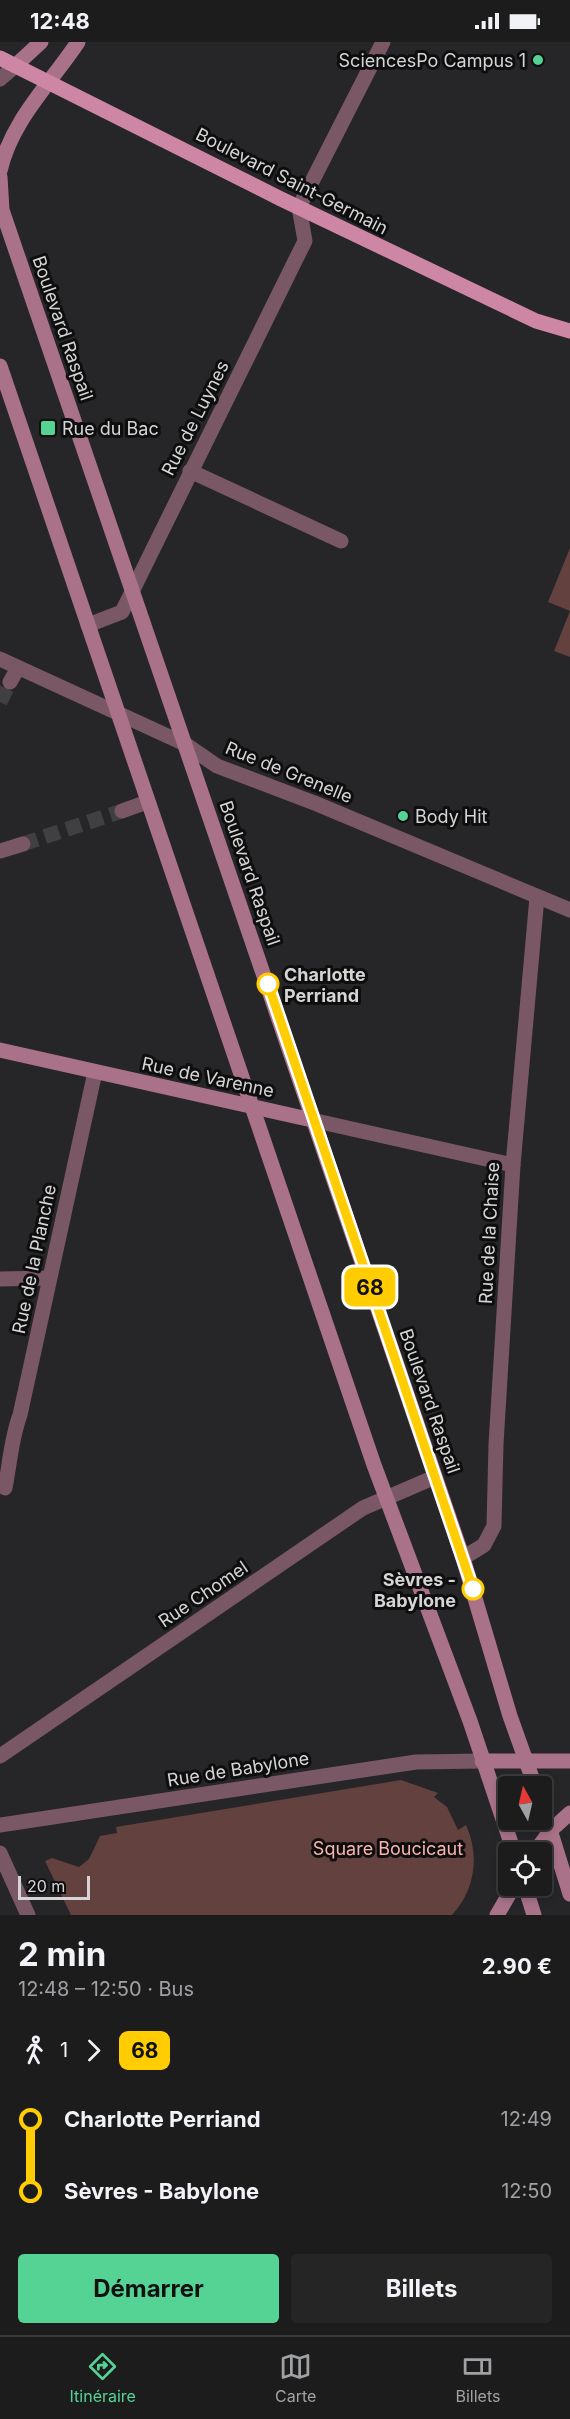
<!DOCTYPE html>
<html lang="fr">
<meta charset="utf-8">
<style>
:root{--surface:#1c1c1d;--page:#252526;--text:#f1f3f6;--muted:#a0a1a4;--line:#3a3a3b;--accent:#54d395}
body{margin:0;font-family:Inter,sans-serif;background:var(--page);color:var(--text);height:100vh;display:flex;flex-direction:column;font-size:22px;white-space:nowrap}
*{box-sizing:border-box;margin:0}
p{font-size:20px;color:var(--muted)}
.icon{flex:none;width:33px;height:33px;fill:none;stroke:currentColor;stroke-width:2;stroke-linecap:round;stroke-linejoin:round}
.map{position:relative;height:1873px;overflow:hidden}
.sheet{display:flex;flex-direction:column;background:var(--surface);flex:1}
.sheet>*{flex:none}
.badge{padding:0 12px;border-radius:9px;font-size:21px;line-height:39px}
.needle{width:39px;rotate:352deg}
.controls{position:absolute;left:498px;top:1734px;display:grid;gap:12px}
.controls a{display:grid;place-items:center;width:54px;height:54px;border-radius:6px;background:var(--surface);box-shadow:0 3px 9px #0003,0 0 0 2px var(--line);font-size:30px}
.scale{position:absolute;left:18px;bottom:15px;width:72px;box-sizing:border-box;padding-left:6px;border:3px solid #d6d5d6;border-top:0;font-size:16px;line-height:21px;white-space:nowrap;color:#d6d5d6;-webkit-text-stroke:4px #0f0e0f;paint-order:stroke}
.map>.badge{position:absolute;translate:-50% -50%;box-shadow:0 0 0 3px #fff}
.legs{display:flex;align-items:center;gap:9px;height:66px;padding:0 18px;font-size:20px}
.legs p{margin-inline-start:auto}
.overview{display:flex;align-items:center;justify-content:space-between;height:102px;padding:0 18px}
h1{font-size:33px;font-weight:700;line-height:45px}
.primary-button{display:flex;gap:12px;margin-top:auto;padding:12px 18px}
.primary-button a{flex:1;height:69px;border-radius:6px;background:var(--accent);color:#111;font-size:24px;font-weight:700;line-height:69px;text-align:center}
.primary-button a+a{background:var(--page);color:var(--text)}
ul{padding:0 18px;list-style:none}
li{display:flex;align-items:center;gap:21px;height:72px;font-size:22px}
li i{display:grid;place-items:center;width:9px;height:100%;margin:0 8px;background:currentColor}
li i::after{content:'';width:15px;height:15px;margin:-8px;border:4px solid;border-radius:50%;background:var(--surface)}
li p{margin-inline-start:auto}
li:first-child i{background:linear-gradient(#0000 50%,currentColor 0)}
li:last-child i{background:linear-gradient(currentColor 50%,#0000 0)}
.status{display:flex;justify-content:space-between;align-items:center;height:42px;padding:0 30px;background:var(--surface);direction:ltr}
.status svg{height:16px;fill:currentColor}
.dock{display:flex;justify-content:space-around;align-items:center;height:84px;border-top:2px solid var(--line);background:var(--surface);font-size:16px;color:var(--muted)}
.dock a{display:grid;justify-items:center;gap:3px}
.dock .on{color:var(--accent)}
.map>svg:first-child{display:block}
</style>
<div class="status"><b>12:48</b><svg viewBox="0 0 49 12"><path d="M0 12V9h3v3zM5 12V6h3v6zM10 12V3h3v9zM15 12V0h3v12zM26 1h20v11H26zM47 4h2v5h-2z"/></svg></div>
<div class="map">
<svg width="570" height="1873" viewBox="0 0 570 1873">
<rect width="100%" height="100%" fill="#262527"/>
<g fill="#62413e">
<polygon points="570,506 570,615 554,609 570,569 548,560"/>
<path d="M401,1738L438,1751L434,1755L447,1765L458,1788L466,1783C480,1814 475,1848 452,1873H71L45,1819L52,1816L79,1825L89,1817L100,1794L117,1791L116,1785Z"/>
</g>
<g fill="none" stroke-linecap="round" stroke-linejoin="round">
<g stroke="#403f41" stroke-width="15" stroke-dasharray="15 8" stroke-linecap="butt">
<polyline points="0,660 10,640"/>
<polyline points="23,802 122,769"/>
</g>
<g stroke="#795765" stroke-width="15">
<polyline points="0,37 15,24"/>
<polyline points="190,429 341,499"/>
<polyline points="88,583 122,570 296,217 305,199 299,165 383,0"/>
<polyline points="0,617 185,702 217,724 317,762 570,868"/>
<polyline points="10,640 18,626"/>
<polyline points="122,769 147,760"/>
<polyline points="0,809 23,802"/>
<polyline points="312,1078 513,1123"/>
<polyline points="0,1237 49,1236"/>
<path d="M5,1446C10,1421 11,1397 20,1373L95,1030"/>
<polyline points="463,1516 484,1503 494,1484 496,1402 513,1123 537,855"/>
<polyline points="0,1714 363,1466 435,1435"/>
<polyline points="0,1783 416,1720 482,1719"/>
<polyline points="0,1811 28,1873"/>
</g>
<g stroke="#a97288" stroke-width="15">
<polyline points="15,24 41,0"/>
<path d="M0,129C11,79 50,42 78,0"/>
<polyline points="0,135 2,168 463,1516 510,1674 535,1744"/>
<polyline points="0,324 374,1423 470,1679 514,1810"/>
<polyline points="0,1008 312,1078"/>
<polyline points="482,1719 570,1719"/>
<polyline points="542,1762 570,1852"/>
<polyline points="535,1810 551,1788 570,1771"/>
<polyline points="525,1844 534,1873"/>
<polyline points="497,1873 514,1844"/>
</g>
<polyline stroke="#cd86a4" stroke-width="15" points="0,16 281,157 536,279 570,289"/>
</g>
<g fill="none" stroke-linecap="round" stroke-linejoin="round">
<g stroke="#fff" stroke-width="14">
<polyline id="line-1" points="268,942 473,1547"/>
</g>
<use href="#line-1" stroke="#ffcd02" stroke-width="9"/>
</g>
<g fill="#54d395" stroke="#0f0e0f" stroke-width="2">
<circle cx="538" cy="18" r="6"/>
<rect x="40" y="378" width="16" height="16" rx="3"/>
<circle cx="403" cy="774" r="6"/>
</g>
<g fill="#fff" stroke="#ffcd02" stroke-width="3">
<circle cx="268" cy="942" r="10"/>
<circle cx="473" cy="1547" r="10"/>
</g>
<g text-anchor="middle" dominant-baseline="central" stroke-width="6" stroke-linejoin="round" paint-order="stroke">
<g font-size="18" fill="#d6d5d6" stroke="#0f0e0f" text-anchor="start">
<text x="526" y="18" text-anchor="end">SciencesPo Campus 1</text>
<text x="62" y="386">Rue du Bac</text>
<text x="415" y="774">Body Hit</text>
</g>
<g font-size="18" fill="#d6d5d6" stroke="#0f0e0f">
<text transform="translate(292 139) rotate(27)">Boulevard Saint-Germain</text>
<text transform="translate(63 286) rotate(71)">Boulevard Raspail</text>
<text transform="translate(195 376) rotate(-63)">Rue de Luynes</text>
<text transform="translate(289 730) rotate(22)">Rue de Grenelle</text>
<text transform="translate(250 831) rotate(71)">Boulevard Raspail</text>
<text transform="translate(208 1035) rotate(12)">Rue de Varenne</text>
<text transform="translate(489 1191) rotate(-87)">Rue de la Chaise</text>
<text transform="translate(34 1217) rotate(-78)">Rue de la Planche</text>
<text transform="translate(430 1359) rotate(71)">Boulevard Raspail</text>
<text transform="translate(203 1552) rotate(-34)">Rue Chomel</text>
<text transform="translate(238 1727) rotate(-9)">Rue de Babylone</text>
</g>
<g font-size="18" font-weight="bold" fill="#d6d5d6" stroke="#0f0e0f" text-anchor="start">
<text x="284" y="932">Charlotte<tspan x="284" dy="21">Perriand</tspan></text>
<text x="456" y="1537" text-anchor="end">Sèvres -<tspan x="456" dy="21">Babylone</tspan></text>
</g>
<g font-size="18" fill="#f8b4ad" stroke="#0f0e0f">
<text x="388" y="1806">Square Boucicaut</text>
</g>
</g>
</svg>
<div class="controls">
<a><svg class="needle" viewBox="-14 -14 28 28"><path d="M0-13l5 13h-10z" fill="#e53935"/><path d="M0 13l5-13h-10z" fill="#a0a1a4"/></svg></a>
<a><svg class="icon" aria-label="locate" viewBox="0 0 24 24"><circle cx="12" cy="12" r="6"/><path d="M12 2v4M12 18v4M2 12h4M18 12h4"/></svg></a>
</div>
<div class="scale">20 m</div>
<b class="badge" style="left:370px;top:1245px;background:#ffcd02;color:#111">68</b>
</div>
<section class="sheet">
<div class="overview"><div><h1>2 min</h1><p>12:48 – 12:50 · Bus</p></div><b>2.90 €</b></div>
<div class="legs"><svg class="icon" aria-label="walk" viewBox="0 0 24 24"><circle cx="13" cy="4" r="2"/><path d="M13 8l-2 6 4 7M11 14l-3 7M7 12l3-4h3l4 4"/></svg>1<svg class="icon" aria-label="forward" viewBox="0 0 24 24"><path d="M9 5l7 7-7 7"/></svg><b class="badge" style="background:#ffcd02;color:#111">68</b></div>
<ul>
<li><i style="color:#ffcd02"></i><b>Charlotte Perriand</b><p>12:49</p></li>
<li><i style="color:#ffcd02"></i><b>Sèvres - Babylone</b><p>12:50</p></li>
</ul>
<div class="primary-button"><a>Démarrer</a><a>Billets</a></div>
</section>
<nav class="dock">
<a class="on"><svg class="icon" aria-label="directions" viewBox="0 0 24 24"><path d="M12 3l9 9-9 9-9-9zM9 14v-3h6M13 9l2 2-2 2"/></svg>Itinéraire</a>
<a><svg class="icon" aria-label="map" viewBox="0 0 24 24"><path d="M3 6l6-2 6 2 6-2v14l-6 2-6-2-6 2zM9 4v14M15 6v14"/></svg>Carte</a>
<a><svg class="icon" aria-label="tickets" viewBox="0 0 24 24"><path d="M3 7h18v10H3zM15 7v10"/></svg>Billets</a>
</nav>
